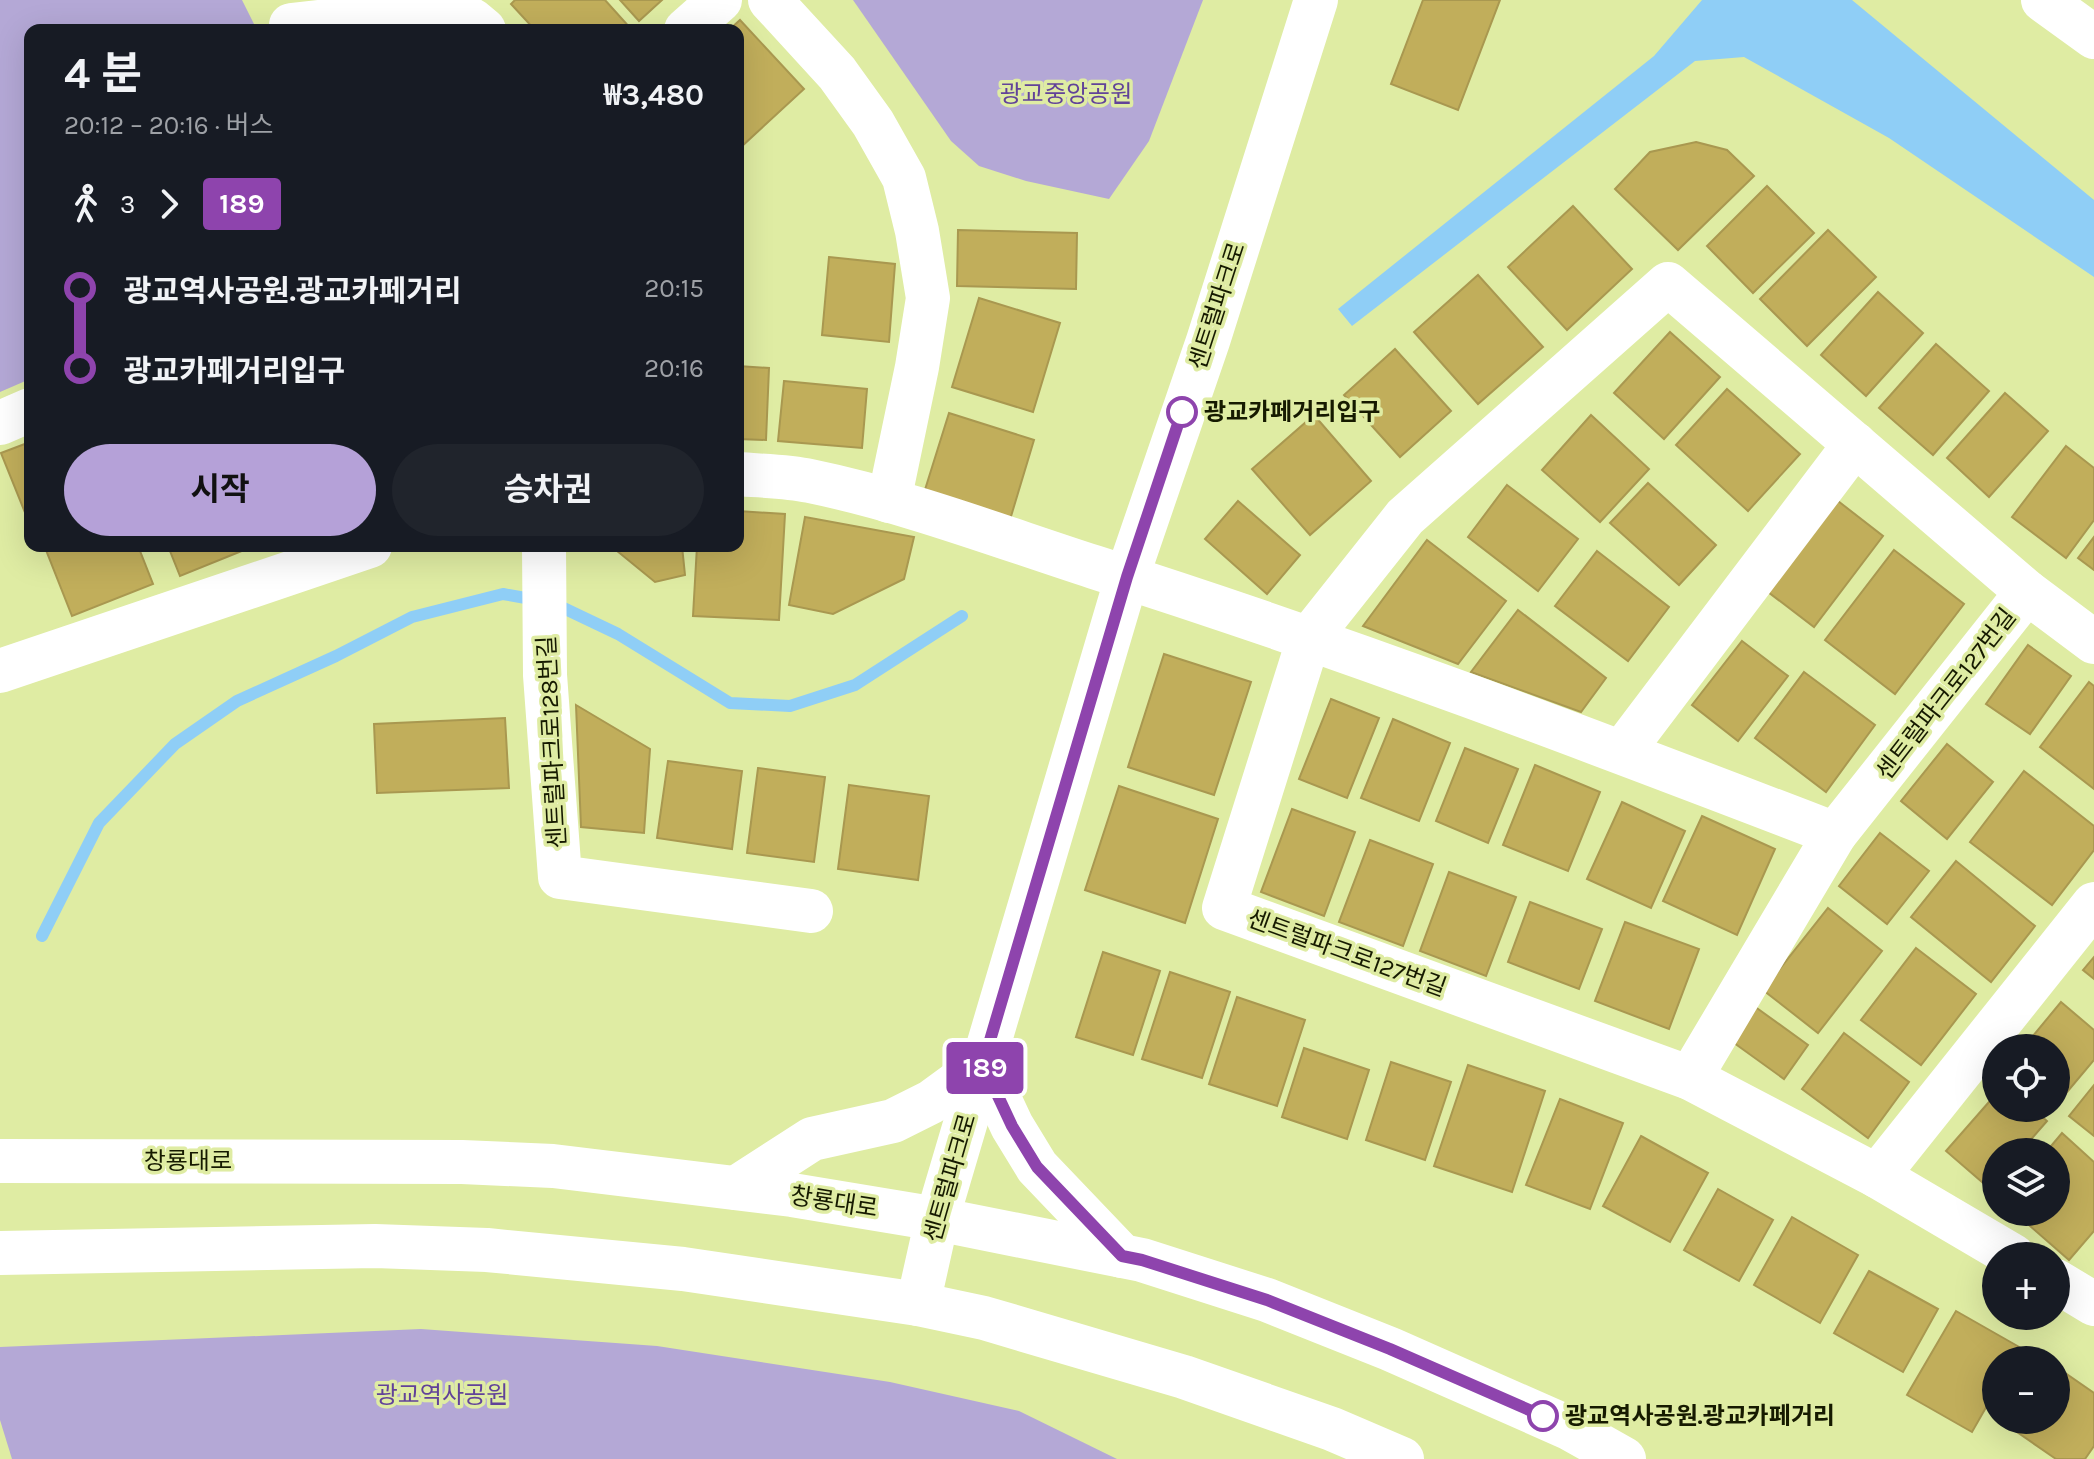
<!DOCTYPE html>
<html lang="ko">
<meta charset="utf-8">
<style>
:root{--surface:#171b24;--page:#20242c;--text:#f1f3f6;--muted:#9ea1a6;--accent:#b5a1d8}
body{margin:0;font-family:Karla,"Noto Sans KR",sans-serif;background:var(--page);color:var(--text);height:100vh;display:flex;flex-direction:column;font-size:30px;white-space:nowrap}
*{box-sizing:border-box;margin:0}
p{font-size:26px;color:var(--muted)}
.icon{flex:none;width:44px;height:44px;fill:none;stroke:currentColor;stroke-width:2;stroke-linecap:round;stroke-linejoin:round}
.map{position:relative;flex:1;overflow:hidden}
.panel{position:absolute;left:24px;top:24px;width:720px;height:528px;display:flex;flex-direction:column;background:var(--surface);border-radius:16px;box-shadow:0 8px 32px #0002}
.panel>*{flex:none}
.badge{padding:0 16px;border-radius:6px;font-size:28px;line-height:52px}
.buttons{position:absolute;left:1982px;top:1034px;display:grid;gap:16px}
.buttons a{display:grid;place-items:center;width:88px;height:88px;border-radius:50%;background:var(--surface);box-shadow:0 8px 32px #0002;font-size:40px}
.map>.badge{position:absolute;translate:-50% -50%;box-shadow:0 0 0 4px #fff}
.legs{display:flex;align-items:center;gap:12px;height:88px;padding:0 40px;font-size:26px}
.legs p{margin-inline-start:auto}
.summary{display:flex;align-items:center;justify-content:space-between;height:136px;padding:0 40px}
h1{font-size:44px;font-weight:700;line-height:60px}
.cta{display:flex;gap:16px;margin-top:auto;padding:16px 40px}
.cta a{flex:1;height:92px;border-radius:48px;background:var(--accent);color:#111;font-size:32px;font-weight:700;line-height:92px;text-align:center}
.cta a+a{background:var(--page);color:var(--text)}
ul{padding:0 40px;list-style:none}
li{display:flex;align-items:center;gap:28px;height:80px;font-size:30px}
li i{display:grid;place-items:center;width:12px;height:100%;margin:0 10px;background:currentColor}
li i::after{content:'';width:20px;height:20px;margin:-10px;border:6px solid;border-radius:50%;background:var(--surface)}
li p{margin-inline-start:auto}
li:first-child i{background:linear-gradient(#0000 50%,currentColor 0)}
li:last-child i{background:linear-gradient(currentColor 50%,#0000 0)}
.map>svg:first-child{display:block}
</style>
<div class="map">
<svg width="2094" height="1459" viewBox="0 0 2094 1459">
<rect width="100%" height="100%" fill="#dfeca3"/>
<g fill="#b4a8d6">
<polygon points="0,0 242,0 257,30 30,30 30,379 0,392"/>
<polygon points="853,0 1203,0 1149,141 1109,199 1026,181 979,166 951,141"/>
<polygon points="421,1329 657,1346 890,1382 1019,1411 1117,1459 12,1459 0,1420 0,1347"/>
</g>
<polygon fill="#8fcef6" points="1702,0 1852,0 2094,200 2094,277 1889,138 1744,57 1695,61 1352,326 1338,309 1654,56"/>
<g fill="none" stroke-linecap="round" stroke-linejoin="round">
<g stroke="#8fcef6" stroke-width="12">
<polyline points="555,604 618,634 730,703 790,706 855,685 962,616"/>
<polyline points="42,936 99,823 175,744 237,701 336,656 412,617 503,594 537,600"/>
</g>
</g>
<g fill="#c1ae5b" stroke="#a99850" stroke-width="2">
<polygon points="515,0 605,0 632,30 535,30 511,4"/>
<polygon points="620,0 662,0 639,21"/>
<polygon points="1423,0 1500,0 1458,110 1391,84"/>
<polygon points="740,20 804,89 741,147 738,144 738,30 729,30"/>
<polygon points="1696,142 1727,150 1754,176 1678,250 1615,189 1650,152"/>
<polygon points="1767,186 1814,233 1753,293 1707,246"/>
<polygon points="1573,206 1632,269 1567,330 1508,267"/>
<polygon points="958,230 1077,233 1076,289 957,286"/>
<polygon points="1828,230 1876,277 1807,346 1760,299"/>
<polygon points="829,257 895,264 889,342 822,335"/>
<polygon points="1478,275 1543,347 1478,404 1414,332"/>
<polygon points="1878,292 1923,333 1866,396 1821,355"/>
<polygon points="979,298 1060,323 1033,412 952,387"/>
<polygon points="1670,332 1720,377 1664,439 1614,393"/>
<polygon points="1936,344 1989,391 1933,455 1879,408"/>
<polygon points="1395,349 1451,411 1400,457 1344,395"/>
<polygon points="738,366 769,368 766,440 738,439"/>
<polygon points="784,381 867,389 862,448 778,441"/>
<polygon points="1727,389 1800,454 1748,511 1676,445"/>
<polygon points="2005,393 2048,431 1989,497 1947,458"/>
<polygon points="949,413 1034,440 1009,523 923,496"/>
<polygon points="1314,415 1371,481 1310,535 1252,469"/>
<polygon points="1591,415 1649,469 1600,522 1542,470"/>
<polygon points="30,442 30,525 1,453"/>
<polygon points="2066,446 2094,468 2094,520 2066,558 2012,517"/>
<polygon points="1648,483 1716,545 1679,585 1610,523"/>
<polygon points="1507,485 1578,539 1538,591 1468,537"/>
<polygon points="1238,501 1300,555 1267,594 1205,539"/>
<polygon points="1838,501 1883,536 1814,627 1768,592"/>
<polygon points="738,511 785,514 779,620 693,616 697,546 738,546"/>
<polygon points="805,517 914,537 904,579 833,614 789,605"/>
<polygon points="2094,537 2094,570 2078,558"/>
<polygon points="1427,540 1506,601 1458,664 1363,626"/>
<polygon points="56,546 138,546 153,584 72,616 46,550"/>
<polygon points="168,546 254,546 180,576"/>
<polygon points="611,546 682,546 685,575 655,582"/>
<polygon points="1894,550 1964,604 1895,694 1825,640"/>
<polygon points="1597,551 1669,607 1628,661 1555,606"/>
<polygon points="1518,610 1606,678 1581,712 1471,672"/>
<polygon points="1742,641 1788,676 1738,741 1692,705"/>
<polygon points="2028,645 2071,676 2030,734 1986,704"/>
<polygon points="1164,654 1251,682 1214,795 1128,767"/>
<polygon points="1804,672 1875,725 1826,792 1755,738"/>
<polygon points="2089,682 2094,686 2094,789 2040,747"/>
<polygon points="1331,699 1379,718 1347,798 1299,779"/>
<polygon points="576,705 650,749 644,833 581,827"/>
<polygon points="505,718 509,788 377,793 374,724"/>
<polygon points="1393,719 1450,743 1419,821 1361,798"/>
<polygon points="1947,744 1993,782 1947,839 1901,801"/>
<polygon points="1465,748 1518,769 1488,843 1436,821"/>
<polygon points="668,761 742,771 732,849 657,838"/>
<polygon points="1535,765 1600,792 1568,871 1503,845"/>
<polygon points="758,768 825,777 814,862 747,853"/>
<polygon points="2024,771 2094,826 2094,850 2052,905 1970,842"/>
<polygon points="849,785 929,796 918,880 838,869"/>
<polygon points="1119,786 1218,819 1185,923 1085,890"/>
<polygon points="1622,802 1685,831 1651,908 1587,879"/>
<polygon points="1292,809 1355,832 1324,916 1261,892"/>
<polygon points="1702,816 1775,849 1737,935 1663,901"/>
<polygon points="1880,833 1929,871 1887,924 1839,886"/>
<polygon points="1370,840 1433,864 1403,946 1339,922"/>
<polygon points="1956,861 2035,926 1991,982 1911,917"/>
<polygon points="1449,872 1516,897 1486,976 1420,951"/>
<polygon points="1530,902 1602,929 1579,989 1508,962"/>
<polygon points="1828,908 1882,951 1818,1033 1763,990"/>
<polygon points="1625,922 1699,949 1669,1029 1595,1001"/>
<polygon points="1916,948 1976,994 1921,1065 1861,1020"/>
<polygon points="1103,952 1160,971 1133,1055 1076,1037"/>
<polygon points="2094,957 2094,979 2083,970"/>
<polygon points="1170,972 1230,992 1202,1078 1142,1059"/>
<polygon points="1237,997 1305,1020 1277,1106 1209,1084"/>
<polygon points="2061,1002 2094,1030 2094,1060 2057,1104 2056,1048 2023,1048"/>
<polygon points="1754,1006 1808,1045 1784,1079 1730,1040"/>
<polygon points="1844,1033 1909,1082 1868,1138 1802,1089"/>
<polygon points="1304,1048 1369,1070 1347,1139 1282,1117"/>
<polygon points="1391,1062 1451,1082 1425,1160 1366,1140"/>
<polygon points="1468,1065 1545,1091 1512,1192 1434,1166"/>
<polygon points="2094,1085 2094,1136 2069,1116"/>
<polygon points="1996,1094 1996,1108 2032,1108 2047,1121 2020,1152 1996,1152 1996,1180 1989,1188 1946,1151"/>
<polygon points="1560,1099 1623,1123 1590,1209 1526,1185"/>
<polygon points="2062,1133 2094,1162 2094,1231 2069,1260 2014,1212 2056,1212 2056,1152 2046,1152"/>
<polygon points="1641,1136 1708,1173 1670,1242 1603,1206"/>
<polygon points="1718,1189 1773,1220 1739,1281 1684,1250"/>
<polygon points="1792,1217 1858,1255 1820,1323 1754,1285"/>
<polygon points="1869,1271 1938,1309 1903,1372 1834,1333"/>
<polygon points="1956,1311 2021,1348 2014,1360 1996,1360 1996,1390 1972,1432 1907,1395"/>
<polygon points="2058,1368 2094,1393 2094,1446 2085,1459 2056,1459 2014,1430 2021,1420 2056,1420"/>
</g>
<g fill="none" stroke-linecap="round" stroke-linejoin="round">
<g stroke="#fff" stroke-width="44">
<polyline points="770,0 837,73 873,123 904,178 917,231 928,298 917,367 889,501"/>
<polyline points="2043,0 2094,37"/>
<polyline points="291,25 439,9 472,20 484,30"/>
<polyline points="686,30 720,0"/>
<polyline points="0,423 30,410"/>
<path d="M738,474C762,476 787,476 810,481C907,501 1001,537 1094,567C1344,646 1590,740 1835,834"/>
<polyline points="544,546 545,675 560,877 811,911"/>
<polyline points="0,671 370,546"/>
<polyline points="1622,752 1855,444"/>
<polyline points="1690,1078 1835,834 2027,592"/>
<polyline points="1877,1176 2094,904"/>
<polyline points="736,1188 812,1139 893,1121 931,1102 983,1064 1012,1126 1037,1167 1122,1256"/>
<polyline points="2013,1256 1877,1176 1690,1078 1224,908 1309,638 1405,517 1668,284 2027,592 2094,642"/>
<polyline points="2056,1281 2094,1304"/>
<polyline points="918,1304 937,1219 1127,577 1208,341 1316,0"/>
</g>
<g stroke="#fff" stroke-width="44">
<polyline points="0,1161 462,1162 553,1166 792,1195 937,1219 1142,1260 1267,1300 1390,1349 1569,1428 1624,1459"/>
<polyline points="0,1253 375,1246 487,1250 683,1269 918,1304 984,1318 1184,1377 1332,1429 1402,1459"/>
</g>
</g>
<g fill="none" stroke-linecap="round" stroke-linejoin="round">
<g stroke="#fff" stroke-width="18">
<polyline id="line-1" points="1182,412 1127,577 983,1064 1012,1126 1037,1167 1122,1256 1142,1260 1267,1300 1390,1349 1543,1416"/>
</g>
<use href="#line-1" stroke="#8e44ad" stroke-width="12"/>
</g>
<g fill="#fff" stroke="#8e44ad" stroke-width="4">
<circle cx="1182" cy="412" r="14"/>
<circle cx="1543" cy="1416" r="14"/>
</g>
<g text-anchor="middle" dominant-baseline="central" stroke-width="7" stroke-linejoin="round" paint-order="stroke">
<g font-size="24" fill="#614299" stroke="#dfeca3">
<text x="1066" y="94">광교중앙공원</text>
<text x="442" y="1395">광교역사공원</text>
</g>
<g font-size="24" fill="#161a00" stroke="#dfeca3">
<text transform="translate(1217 306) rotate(-72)">센트럴파크로</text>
<text transform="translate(1946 694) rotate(-52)">센트럴파크로127번길</text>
<text transform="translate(552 742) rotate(-93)">센트럴파크로128번길</text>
<text transform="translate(1347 953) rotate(20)">센트럴파크로127번길</text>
<text x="188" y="1161">창룡대로</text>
<text transform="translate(950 1178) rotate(-74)">센트럴파크로</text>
<text transform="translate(834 1202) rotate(9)">창룡대로</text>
</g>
<g font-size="24" font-weight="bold" fill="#161a00" stroke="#dfeca3" text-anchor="start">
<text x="1204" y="412">광교카페거리입구</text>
<text x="1565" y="1416">광교역사공원.광교카페거리</text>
</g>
</g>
</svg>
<div class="buttons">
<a><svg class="icon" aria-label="locate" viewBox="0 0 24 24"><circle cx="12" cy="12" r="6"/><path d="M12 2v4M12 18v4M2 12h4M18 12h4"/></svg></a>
<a><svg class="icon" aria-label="layers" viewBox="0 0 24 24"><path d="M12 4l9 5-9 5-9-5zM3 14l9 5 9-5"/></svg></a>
<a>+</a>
<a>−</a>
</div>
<b class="badge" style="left:985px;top:1068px;background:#8e44ad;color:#fff">189</b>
<section class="panel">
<div class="summary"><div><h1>4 분</h1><p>20:12 – 20:16 · 버스</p></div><b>₩3,480</b></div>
<div class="legs"><svg class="icon" aria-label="walk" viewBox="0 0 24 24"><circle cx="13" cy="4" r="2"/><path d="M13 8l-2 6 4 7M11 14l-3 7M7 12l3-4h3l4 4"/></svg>3<svg class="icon" aria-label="forward" viewBox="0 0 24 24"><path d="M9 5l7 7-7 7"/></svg><b class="badge" style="background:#8e44ad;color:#fff">189</b></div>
<ul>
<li><i style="color:#8e44ad"></i><b>광교역사공원.광교카페거리</b><p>20:15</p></li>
<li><i style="color:#8e44ad"></i><b>광교카페거리입구</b><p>20:16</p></li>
</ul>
<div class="cta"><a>시작</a><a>승차권</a></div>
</section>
</div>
